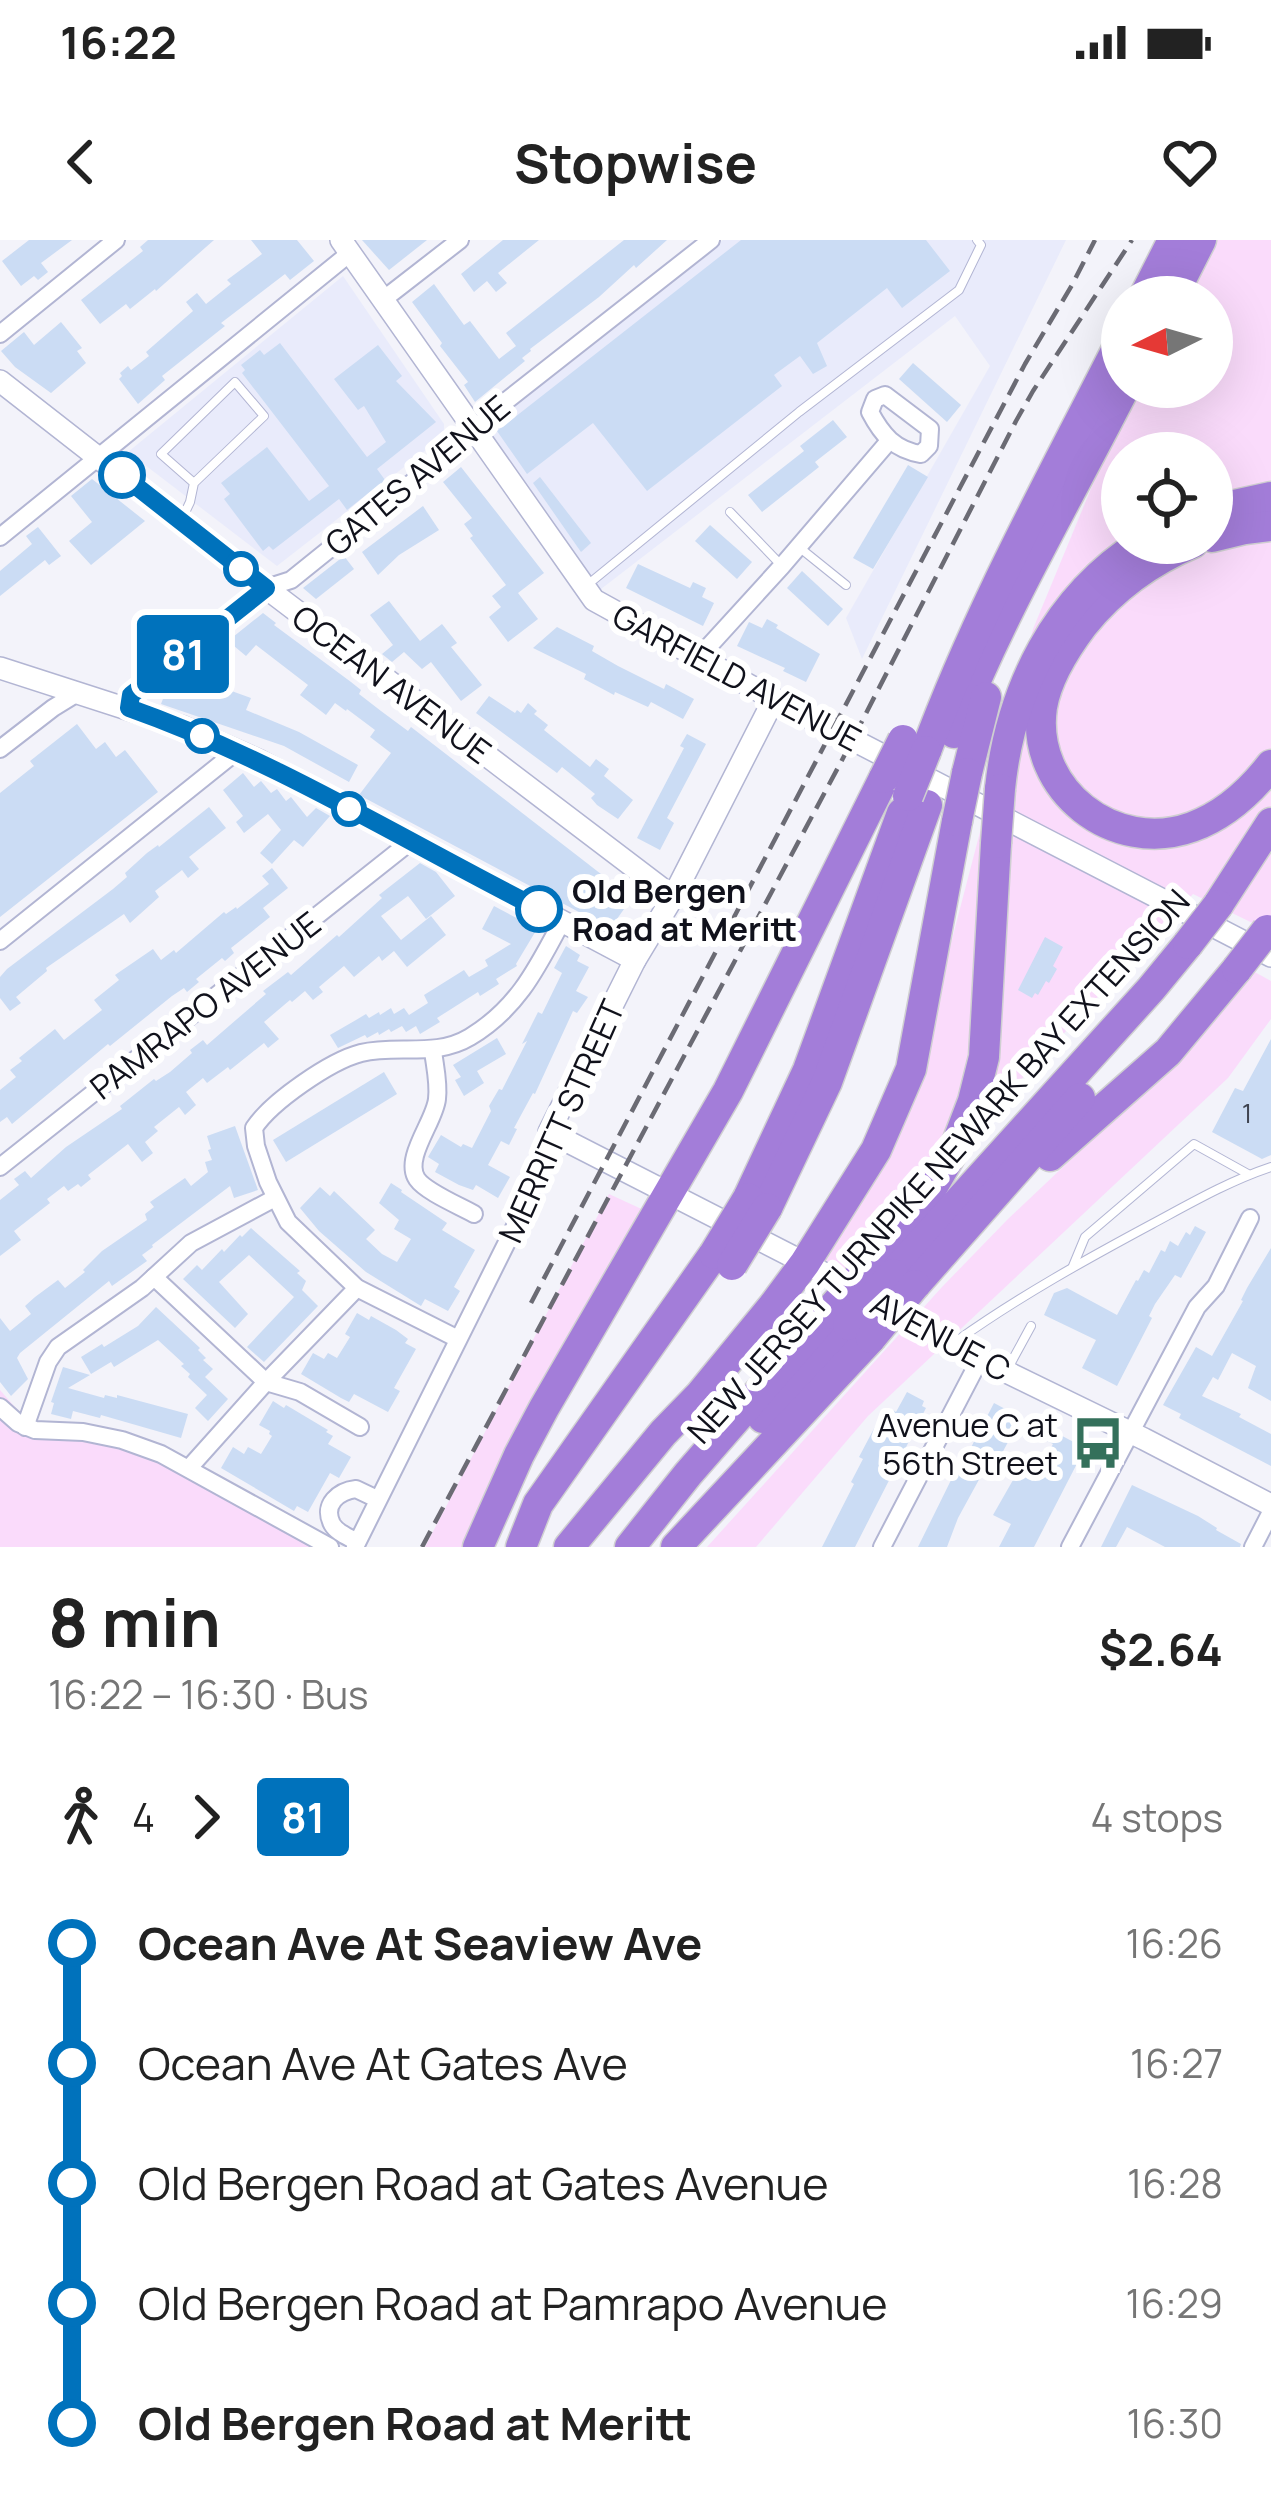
<!DOCTYPE html>
<meta charset="utf-8">
<style>
:root{--surface:#fff;--page:#f2f2f2;--text:#222;--muted:#767676}
body{margin:0;font-family:Manrope,sans-serif;background:var(--page);color:var(--text);height:100vh;display:flex;flex-direction:column;font-size:45px;white-space:nowrap}
*{box-sizing:border-box;margin:0}
p{font-size:39px;color:var(--muted)}
.icon{flex:none;width:66px;height:66px;fill:none;stroke:currentColor;stroke-width:2;stroke-linecap:round;stroke-linejoin:round}
.map{position:relative;height:1307px;overflow:hidden}
.side{display:flex;flex-direction:column;background:var(--surface);flex:1}
.side>*{flex:none}
.badge{padding:0 24px;border-radius:9px;font-size:42px;line-height:78px}
.needle{width:78px;rotate:265deg}
.controls{position:absolute;left:1101px;top:36px;display:grid;gap:24px}
.controls a{display:grid;place-items:center;width:132px;height:132px;border-radius:50%;background:var(--surface);box-shadow:0 12px 48px #0002;font-size:60px}
.map>.badge{position:absolute;translate:-50% -50%;box-shadow:0 0 0 6px #fff}
.legs{display:flex;align-items:center;gap:18px;height:132px;padding:0 48px;font-size:39px}
.legs p{margin-inline-start:auto}
.head{display:flex;align-items:center;justify-content:space-between;height:204px;padding:0 48px}
h1{font-size:66px;font-weight:700;line-height:90px}
ul{padding:0 48px;list-style:none}
li{display:flex;align-items:center;gap:42px;height:120px;font-size:45px}
li i{display:grid;place-items:center;width:18px;height:100%;margin:0 15px;background:currentColor}
li i::after{content:'';width:30px;height:30px;margin:-15px;border:9px solid;border-radius:50%;background:var(--surface)}
li p{margin-inline-start:auto}
li:first-child i{background:linear-gradient(#0000 50%,currentColor 0)}
li:last-child i{background:linear-gradient(currentColor 50%,#0000 0)}
.status{display:flex;justify-content:space-between;align-items:center;height:84px;padding:0 60px;background:var(--surface);direction:ltr}
.status svg{height:33px;fill:currentColor}
header{display:flex;justify-content:space-between;align-items:center;height:156px;padding:0 48px;background:var(--surface);font-size:54px;font-weight:700}
.map>svg:first-child{display:block}
</style>
<div class="status"><b>16:22</b><svg viewBox="0 0 49 12"><path d="M0 12V9h3v3zM5 12V6h3v6zM10 12V3h3v9zM15 12V0h3v12zM26 1h20v11H26zM47 4h2v5h-2z"/></svg></div>
<header><svg class="icon" aria-label="back" viewBox="0 0 24 24"><path d="M15 5l-7 7 7 7"/></svg>Stopwise<svg class="icon" aria-label="heart" viewBox="0 0 24 24"><path d="M12 20l-8-8c-3-5 5-10 8-4 3-6 11-1 8 4z"/></svg></header>
<div class="map">
<svg width="1271" height="1307" viewBox="0 0 1271 1307">
<rect width="100%" height="100%" fill="#f3f3fa"/>
<g fill="#e9ebfb">
<polygon points="723,0 1066,0 862,419 846,378 990,126 955,76 592,356 479,193"/>
<polygon points="343,36 444,184 444,196 277,326 128,212"/>
</g>
<g fill="#fadbfb" fill-rule="evenodd">
<path d="M1217,0H1271V692L1193,654L841,1034L822,1017L916,837L1033,389L1133,147H1212V57H1178ZM1122,213H1212V303H1122Z"/>
<polygon points="1251,730 1271,741 1271,779 1228,838 868,1176 756,1307 707,1307 942,1047 1008,979 1194,803"/>
<polygon points="609,954 648,972 469,1307 425,1307"/>
<polygon points="0,1150 35,1190 136,1203 334,1307 0,1307"/>
</g>
<g fill="#cbdcf4">
<polygon points="29,0 72,0 41,23 48,32 38,40 34,36 21,46 2,21"/>
<polygon points="148,0 214,0 156,51 155,49 130,69 126,64 100,84 81,60 143,11 140,7"/>
<polygon points="251,0 297,0 314,21 290,40 285,34 221,83 225,86 162,136 165,140 138,164 119,139 122,136 120,133 128,126 131,130 149,116 146,112 193,71 186,62 197,53 206,64 231,44 227,40 262,14"/>
<polygon points="362,0 427,0 389,30"/>
<polygon points="503,0 539,0 498,33 507,43 496,52 487,41 474,52 461,34"/>
<polygon points="624,0 667,0 636,28 634,25 599,57 530,109 531,111 522,118 525,121 475,162 464,145 468,142 440,106 442,103 412,62 434,44 464,85 470,81 499,119 516,106 506,93"/>
<polygon points="741,0 926,0 950,31 902,68 887,48 817,103 827,126 813,134 800,116 774,135 782,146 647,251 593,183 527,234 497,191"/>
<polygon points="61,82 82,108 77,111 86,123 51,153 15,127 1,111 24,92 34,105"/>
<polygon points="280,103 367,217 386,202 364,166 358,170 334,139 378,105 402,136 396,141 436,182 377,229 385,240 347,270 339,259 273,310 269,306 263,311 224,259 230,254 221,243 267,207 309,261 329,246 242,133 245,130 241,125 260,110 264,115"/>
<polygon points="913,123 961,165 947,182 899,139"/>
<polygon points="833,180 847,197 815,222 819,227 762,272 748,255 804,211 800,206"/>
<polygon points="908,225 928,237 873,329 853,318"/>
<polygon points="461,227 544,333 518,353 538,379 508,402 489,377 501,367 492,356 506,345 470,298 473,296 464,284 472,278 443,242"/>
<polygon points="540,237 591,303 581,312 533,243"/>
<polygon points="92,239 145,281 91,325 69,301 92,282 71,256"/>
<polygon points="423,266 439,290 399,315 378,335 362,312"/>
<polygon points="710,285 752,322 737,339 695,301"/>
<polygon points="38,287 61,316 49,325 45,320 0,356 0,331 32,304 26,296"/>
<polygon points="344,316 354,329 316,359 303,348"/>
<polygon points="638,324 690,348 693,342 706,348 702,357 714,363 703,386 626,348"/>
<polygon points="802,331 843,369 828,386 787,348"/>
<polygon points="389,361 420,401 442,384 457,403 451,407 482,445 461,461 431,422 422,429 404,412 392,422 382,414 393,405 370,375"/>
<polygon points="263,373 276,383 274,385 351,442 361,450 359,454 381,471 408,491 411,487 632,658 614,683 607,687 359,555 391,513 370,497 375,490 347,469 346,471 335,463 326,475 300,455 308,445 256,405 246,416 228,401"/>
<polygon points="767,379 778,385 776,388 820,414 806,442 783,431 785,428 737,406 749,382 762,388"/>
<polygon points="557,387 594,406 592,411 618,426 664,449 666,444 694,459 683,479 651,462 648,467 615,452 614,455 584,439 586,434 533,408"/>
<polygon points="209,419 231,432 229,436 232,439 226,449 251,458 246,470 299,492 358,525 349,542 284,506 161,464 166,451 169,452 171,447 177,450 179,446 187,449 189,443 196,442"/>
<polygon points="489,456 515,473 517,470 521,473 528,463 537,471 534,474 548,485 544,490 590,527 596,519 609,529 604,536 633,560 618,579 597,565 591,558 595,554 562,527 557,533 476,473"/>
<polygon points="77,484 96,509 105,502 116,517 125,510 158,552 0,677 0,553 34,526 30,521"/>
<polygon points="687,494 706,504 667,578 674,583 660,610 637,598 684,508 680,506"/>
<polygon points="243,533 254,547 261,541 271,553 277,549 286,561 291,557 307,577 316,568 330,576 303,607 294,600 272,624 260,613 281,590 268,574 244,593 236,582 243,576 223,550"/>
<polygon points="209,567 226,588 189,617 199,629 188,638 182,630 155,651 159,657 130,683 124,674 46,728 47,731 16,757 21,763 10,771 0,758 0,737 7,729 113,649 127,637 125,633 147,613 158,605 159,607"/>
<polygon points="420,623 436,632 455,656 426,679 408,656 381,676 401,700 431,676 446,695 407,727 394,711 382,721 379,716 354,737 344,726 319,747 323,752 313,760 305,751 292,762 290,760 264,782 279,799 268,808 264,803 230,830 228,827 207,843 203,838 186,852 196,865 185,875 179,867 154,887 158,891 145,902 153,913 142,922 128,904 88,935 91,939 81,947 78,944 68,951 64,946 47,959 50,963 14,991 21,1000 0,1016 0,960 19,945 14,939 25,931 31,938 66,907 122,869 120,866 154,839 156,841 170,832 192,813 190,810 203,800 207,805 266,754 263,751 288,732 291,735 337,695 339,697 382,658 379,655"/>
<polygon points="272,628 288,648 263,668 270,677 231,708 234,713 225,721 222,718 196,739 199,742 187,752 184,748 172,756 110,806 108,804 12,884 7,877 0,882 0,850 16,837 10,830 22,821 19,818 55,789 64,800 102,770 94,760 119,740 115,735 153,709 161,720 174,710 176,713 224,672 226,674 236,667 237,669 269,644 262,636"/>
<polygon points="494,666 537,689 516,724 517,726 496,739 499,744 480,756 478,752 437,778 440,782 420,794 416,786 406,792 402,786 391,792 389,789 379,795 378,792 367,798 365,795 338,808 330,795 356,780 366,774 369,778 379,772 380,775 391,768 394,774 404,768 409,775 428,763 424,755 464,730 469,737 488,726 485,720 511,704 482,689"/>
<polygon points="1045,697 1063,707 1053,726 1057,729 1049,743 1046,741 1038,755 1035,753 1032,758 1018,750"/>
<polygon points="566,706 580,715 577,721 589,727 576,751 588,757 577,773 573,771 535,854 533,853 514,888 517,889 509,905 501,901 488,925 510,937 498,958 476,945 473,950 459,945 435,932 439,924 428,917 441,895 461,907 463,904 472,908 491,871 489,866 499,849 502,850 527,801 522,804 538,772 542,774 562,733 554,728"/>
<polygon points="497,798 506,814 477,831 484,843 464,856 455,840 461,837 453,825"/>
<polygon points="1271,799 1271,915 1262,919 1212,892 1235,848 1243,851"/>
<polygon points="384,832 397,854 286,922 273,900"/>
<polygon points="235,886 258,950 234,958 230,946 152,1005 153,1007 142,1015 147,1021 112,1046 109,1041 20,1113 17,1118 28,1139 11,1156 0,1142 0,1078 10,1091 31,1074 25,1066 35,1057 58,1040 65,1048 85,1032 83,1030 102,1011 147,980 145,974 154,967 150,962 185,938 191,946 208,932 205,922 212,920 208,910 211,909 207,896"/>
<polygon points="391,943 402,950 401,952 447,983 442,990 475,1010 454,1047 460,1051 448,1071 425,1059 421,1066 366,1032 319,991 300,968 320,947 330,956 334,951 375,990 366,999 382,1014 397,1022 411,999 394,989 399,980 379,963"/>
<polygon points="1195,986 1206,992 1181,1038 1175,1035 1155,1064 1149,1076 1152,1078 1117,1146 1082,1128 1096,1100 1044,1075 1054,1053 1067,1048 1117,1075 1136,1040 1138,1041 1144,1030 1149,1033 1161,1010 1165,1012 1170,1001 1178,1006 1186,992 1190,995"/>
<polygon points="251,988 300,1031 297,1033 306,1041 302,1050 318,1066 264,1122 247,1107 294,1057 249,1015 219,1042 248,1074 235,1088 183,1039 197,1025 202,1030 222,1009 224,1012 240,995 242,997"/>
<polygon points="1271,1008 1271,1161 1248,1148 1256,1126 1232,1113 1218,1140 1213,1137 1202,1156 1241,1174 1239,1177 1271,1194 1271,1226 1179,1178 1181,1174 1163,1165 1196,1107 1212,1116 1243,1061 1241,1060 1247,1048"/>
<polygon points="156,1067 200,1108 198,1110 206,1118 203,1120 213,1129 205,1137 228,1159 208,1181 195,1168 207,1155 188,1137 190,1134 181,1126 184,1124 158,1100 114,1127 111,1122 91,1134 81,1117 102,1104 104,1107 138,1086"/>
<polygon points="357,1073 369,1080 371,1076 396,1090 408,1099 405,1103 416,1109 394,1148 400,1151 388,1172 354,1154 349,1162 341,1158 301,1134 313,1113 324,1119 328,1113 337,1118 350,1097 345,1094"/>
<polygon points="63,1127 90,1135 68,1148 104,1158 105,1155 117,1158 117,1155 188,1174 181,1198 101,1175 100,1178 73,1171 71,1179 51,1174 54,1163 51,1162"/>
<polygon points="907,1152 924,1161 922,1166 926,1168 855,1307 822,1307 854,1244 851,1242 863,1219 859,1217 878,1181 890,1168 896,1172"/>
<polygon points="273,1161 284,1168 286,1165 328,1190 326,1192 333,1196 328,1204 351,1217 339,1238 330,1233 308,1272 297,1266 294,1271 221,1228 233,1207 244,1214 248,1207 261,1214 272,1196 269,1194 270,1191 259,1185"/>
<polygon points="994,1163 1028,1181 1021,1194 1014,1191 994,1228 987,1225 958,1278 947,1307 918,1307 954,1234 963,1217 965,1219"/>
<polygon points="1049,1189 1085,1208 1034,1307 999,1307 1011,1284 993,1275 1017,1233 1033,1241 1053,1204 1043,1199"/>
<polygon points="1132,1245 1198,1276 1217,1288 1216,1290 1241,1304 1240,1307 1165,1307 1127,1287 1116,1307 1101,1307"/>
</g>
<g fill="none" stroke-linecap="round" stroke-linejoin="round">
<g stroke="#b2b5d3" stroke-width="10">
<g id="lane">
<polyline points="730,272 781,325"/>
<polyline points="181,281 190,262 194,243 264,176 235,142 161,214 194,243"/>
<polyline points="800,308 846,345"/>
<polyline points="586,346 799,172 959,50 981,5 977,0"/>
<polyline points="1073,1026 1085,997 1194,904 1248,934"/>
<path d="M958,1100C1020,1056 1085,1020 1152,984C1191,963 1229,941 1271,927"/>
<polyline points="1007,1130 1031,1086"/>
</g>
</g>
<g stroke="#b2b5d3" stroke-width="20">
<g id="street">
<polyline points="384,59 460,0"/>
<polyline points="0,94 116,0"/>
<path d="M885,155L930,189L929,206L921,214C895,210 882,195 870,172L875,159Z"/>
<polyline points="0,297 350,13"/>
<polyline points="700,416 782,326 889,201"/>
<polyline points="129,468 131,455 266,348 291,340 476,191 487,176 711,0"/>
<polyline points="0,509 53,468 79,452"/>
<polyline points="0,701 237,511"/>
<path d="M433,811C435,827 439,843 437,859C435,881 403,918 417,939C426,952 460,966 474,974"/>
<polyline points="0,927 410,602"/>
<polyline points="154,1037 266,1142 300,1152 360,1187"/>
<path d="M458,1099L357,1048L288,982L268,942L256,906L254,888C271,862 330,821 361,813C398,804 435,818 470,797C518,768 537,728 562,681"/>
<polyline points="0,1167 18,1183 35,1190 83,1192 122,1200 161,1214 330,1307"/>
<polyline points="25,1187 48,1122 58,1107 142,1048 191,1003 275,958"/>
<polyline points="189,1228 266,1142 357,1048"/>
<path d="M357,1302C349,1297 337,1293 332,1284C322,1264 339,1251 356,1249L377,1259"/>
<polyline points="355,1307 528,960 549,892"/>
<polyline points="882,1307 980,1119"/>
<polyline points="1070,1307 1197,1067 1216,1046 1250,978"/>
<polyline points="1253,1307 1271,1272"/>
</g>
</g>
<g stroke="#b2b5d3" stroke-width="24">
<g id="secondary">
<polyline points="341,0 594,360 774,459 1271,716"/>
<polyline points="0,141 228,319 673,657"/>
<polyline points="0,428 183,487 260,521 635,720"/>
<polyline points="774,459 673,657 635,720 549,892 805,1023 980,1119 1144,1199 1271,1265"/>
</g>
</g>
<g stroke="#cfcfd1" stroke-width="33">
<g id="highway">
<polyline points="1144,57 1173,0"/>
<polyline points="1172,57 1201,0"/>
<polyline points="1212,270 1271,257"/>
<polyline points="1212,297 1245,289 1271,286"/>
<path d="M1193,303C1150,321 1113,348 1083,385C1065,409 1047,437 1042,467C1030,550 1114,615 1192,587C1225,575 1250,552 1271,525"/>
<path d="M954,493C1001,373 1067,261 1125,147"/>
<path d="M926,511C979,368 1053,235 1122,99"/>
<polyline points="967,533 986,457"/>
<path d="M1000,549C1010,450 1056,357 1142,303"/>
<polyline points="1218,665 1271,583"/>
<polyline points="1050,916 1168,812 1237,729"/>
<polyline points="748,958 808,830 902,573"/>
<polyline points="767,968 827,842 927,565"/>
<polyline points="871,1023 933,946 955,908 973,861 984,817 996,603"/>
<polyline points="893,1034 1151,749 1188,704"/>
<polyline points="915,1045 1080,858"/>
<polyline points="763,1178 848,1085"/>
<polyline points="478,1307 519,1215 544,1168 728,851 884,538"/>
<polyline points="521,1307 538,1264 714,1014"/>
<polyline points="569,1307 663,1193 700,1155 773,1066 805,1023 876,910 911,829 957,581"/>
<polyline points="630,1307 688,1234 827,1074"/>
<polyline points="676,1307 871,1098"/>
</g>
</g>
<use href="#lane" stroke="#fff" stroke-width="8"/>
<use href="#street" stroke="#fff" stroke-width="16"/>
<use href="#secondary" stroke="#fff" stroke-width="21"/>
<use href="#highway" stroke="#a37dd9" stroke-width="30"/>
<g stroke="#6b6b74" stroke-width="4.5" stroke-dasharray="18 9" stroke-linecap="butt">
<polyline points="531,1063 1025,124 1072,45 1095,0"/>
<polyline points="422,1307 841,522 1016,181 1033,151 1132,0"/>
</g>
<g stroke="#cfcfd1" stroke-width="33" stroke-linecap="butt">
<g id="highway-bridge">
<polyline points="884,538 903,500"/>
<polyline points="908,556 926,511"/>
<polyline points="957,581 967,533"/>
<polyline points="996,603 1000,549"/>
<polyline points="1188,704 1218,665"/>
<polyline points="1237,729 1267,690"/>
<polyline points="714,1014 748,958"/>
<polyline points="732,1025 767,968"/>
<polyline points="827,1074 871,1023"/>
<polyline points="848,1085 893,1034"/>
<polyline points="871,1098 915,1045"/>
</g>
</g>
<use href="#highway-bridge" stroke="#a37dd9" stroke-width="30"/>
</g>
<g fill="none" stroke-linecap="round" stroke-linejoin="round">
<g stroke="#fff" stroke-width="27">
<path id="line-1" d="M122,235L266,348L131,455L129,468C273,519 403,600 539,669"/>
</g>
<use href="#line-1" stroke="#0072bc" stroke-width="18"/>
</g>
<defs>
<g id="bus-bare" transform="scale(4.14)"><path d="M-5-6H5V4H4V6H2V4H-2V6H-4V4H-5ZM-3.5-4V0h7V-4ZM-3.5 1.2v1.5H-2V1.2ZM2 1.2v1.5H3.5V1.2Z" fill="#34705b" stroke="#fff" stroke-width="2.5" paint-order="stroke"/></g>
</defs>
<g fill-rule="evenodd">
<use href="#bus-bare" x="1098" y="1203"/>
</g>
<g fill="#fff" stroke="#0072bc" stroke-width="6">
<circle cx="122" cy="235" r="21"/>
<circle cx="241" cy="329" r="15"/>
<circle cx="202" cy="496" r="15"/>
<circle cx="349" cy="569" r="15"/>
<circle cx="539" cy="669" r="21"/>
</g>
<g text-anchor="middle" dominant-baseline="central" stroke-width="12" stroke-linejoin="round" paint-order="stroke">
<g font-size="27" fill="#3f4451">
<text x="1247" y="872">1</text>
</g>
<g font-size="33" fill="#10111b" stroke="#fff">
<text transform="translate(417 235) rotate(-40)">GATES AVENUE</text>
<text transform="translate(737 437) rotate(28)">GARFIELD AVENUE</text>
<text transform="translate(392 444) rotate(37)">OCEAN AVENUE</text>
<text transform="translate(205 765) rotate(-38)">PAMRAPO AVENUE</text>
<text transform="translate(561 881) rotate(-66)">MERRITT STREET</text>
<text transform="translate(938 926) rotate(-48)">NEW JERSEY TURNPIKE NEWARK BAY EXTENSION</text>
<text transform="translate(941 1096) rotate(28)">AVENUE C</text>
</g>
<g font-size="33" font-weight="bold" fill="#10111b" stroke="#fff" text-anchor="start">
<text x="572" y="650">Old Bergen<tspan x="572" dy="38">Road at Meritt</tspan></text>
</g>
<g font-size="33" fill="#10111b" stroke="#fff" text-anchor="end">
<text x="1058" y="1184">Avenue C at<tspan x="1058" dy="38">56th Street</tspan></text>
</g>
</g>
</svg>
<div class="controls">
<a><svg class="needle" viewBox="-14 -14 28 28"><path d="M0-13l5 13h-10z" fill="#e53935"/><path d="M0 13l5-13h-10z" fill="#767676"/></svg></a>
<a><svg class="icon" aria-label="locate" viewBox="0 0 24 24"><circle cx="12" cy="12" r="6"/><path d="M12 2v4M12 18v4M2 12h4M18 12h4"/></svg></a>
</div>
<b class="badge" style="left:183px;top:414px;background:#0072bc;color:#fff">81</b>
</div>
<section class="side">
<div class="head"><div><h1>8 min</h1><p>16:22 – 16:30 · Bus</p></div><b>$2.64</b></div>
<div class="legs"><svg class="icon" aria-label="walk" viewBox="0 0 24 24"><circle cx="13" cy="4" r="2"/><path d="M13 8l-2 6 4 7M11 14l-3 7M7 12l3-4h3l4 4"/></svg>4<svg class="icon" aria-label="forward" viewBox="0 0 24 24"><path d="M9 5l7 7-7 7"/></svg><b class="badge" style="background:#0072bc;color:#fff">81</b><p>4 stops</p></div>
<ul>
<li><i style="color:#0072bc"></i><b>Ocean Ave At Seaview Ave</b><p>16:26</p></li>
<li><i style="color:#0072bc"></i><span>Ocean Ave At Gates Ave</span><p>16:27</p></li>
<li><i style="color:#0072bc"></i><span>Old Bergen Road at Gates Avenue</span><p>16:28</p></li>
<li><i style="color:#0072bc"></i><span>Old Bergen Road at Pamrapo Avenue</span><p>16:29</p></li>
<li><i style="color:#0072bc"></i><b>Old Bergen Road at Meritt</b><p>16:30</p></li>
</ul>
</section>
